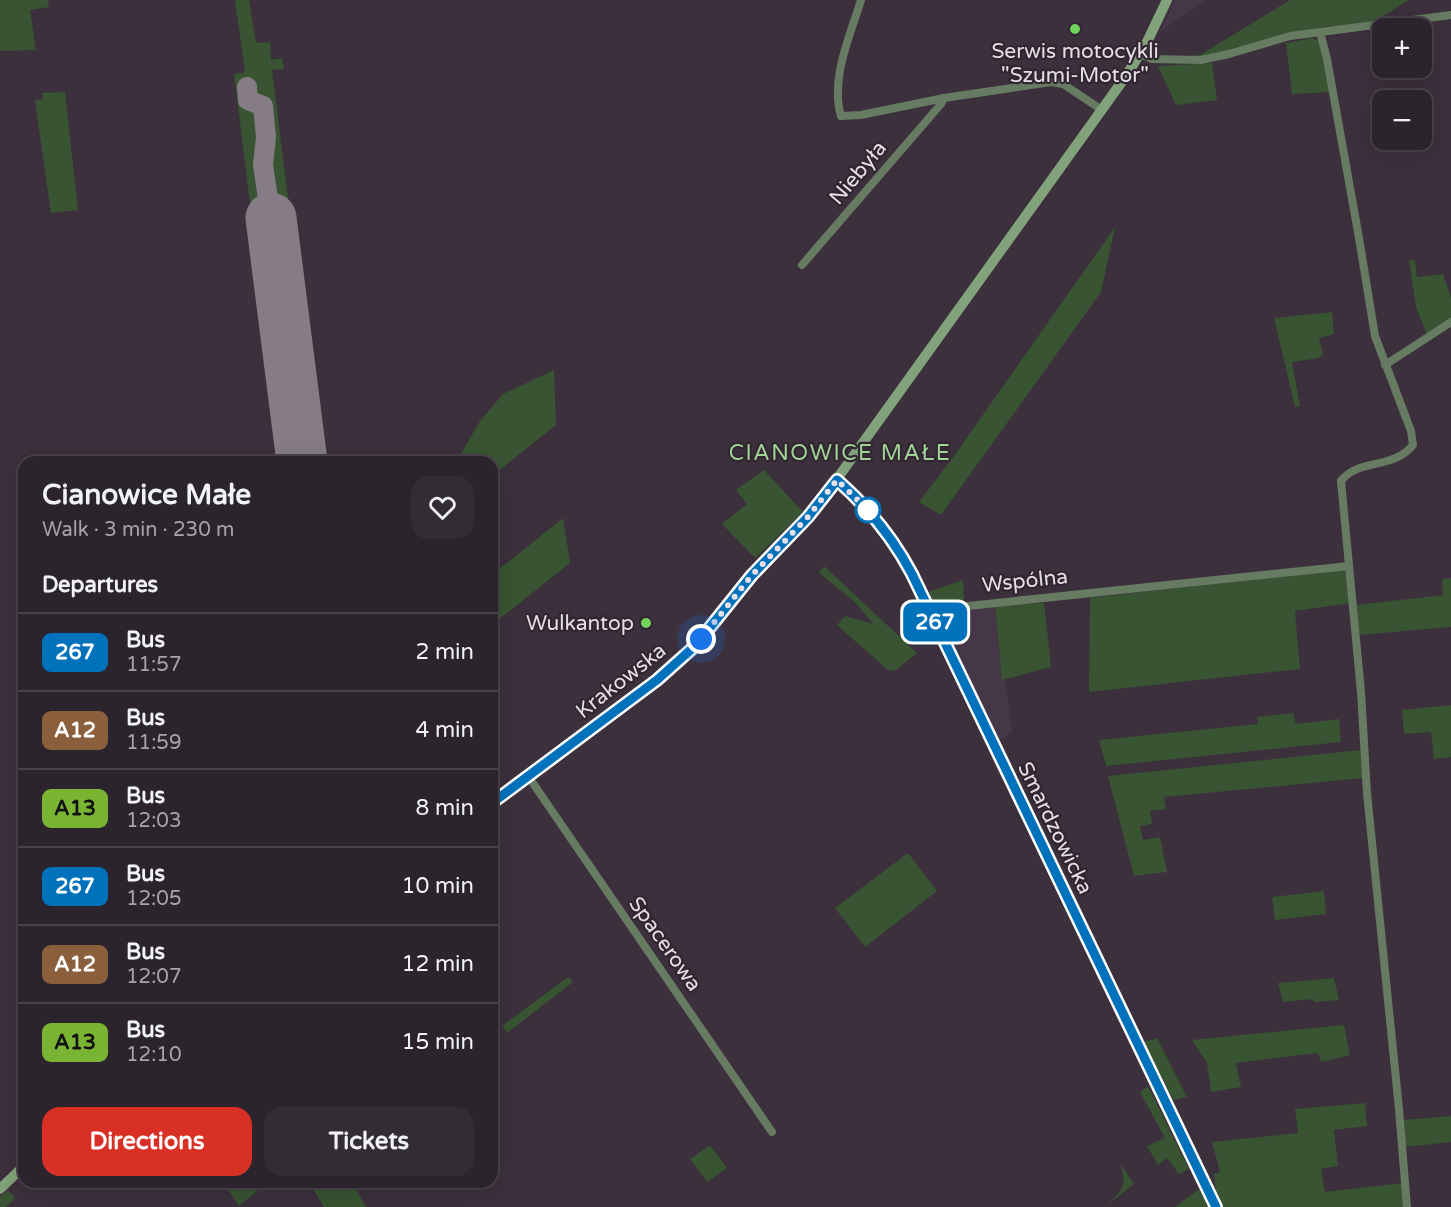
<!DOCTYPE html>
<meta charset="utf-8">
<style>
:root{--surface:#2c242d;--page:#342c35;--text:#f1f3f6;--muted:#a6a4aa;--line:#484149;--accent:#d93025}
body{margin:0;font-family:"Varela Round",sans-serif;background:var(--page);color:var(--text);height:100vh;display:flex;flex-direction:column;font-size:22px;white-space:nowrap}
*{box-sizing:border-box;margin:0}
p{font-size:20px;color:var(--muted)}
.icon{flex:none;width:33px;height:33px;fill:none;stroke:currentColor;stroke-width:2;stroke-linecap:round;stroke-linejoin:round}
.map{position:relative;flex:1;overflow:hidden}
.panel{position:absolute;left:18px;top:456px;width:480px;height:732px;display:flex;flex-direction:column;background:var(--surface);border-radius:18px;box-shadow:0 6px 24px #0002,0 0 0 2px var(--line)}
.panel>*{flex:none}
.badge{padding:0 12px;border-radius:9px;font-size:21px;line-height:39px}
.buttons{position:absolute;left:1372px;top:18px;display:grid;gap:12px}
.buttons a{display:grid;place-items:center;width:60px;height:60px;border-radius:12px;background:var(--surface);box-shadow:0 6px 24px #0002,0 0 0 2px var(--line);font-size:30px}
.you{position:absolute;width:30px;height:30px;margin:-15px;border:4px solid #fff;border-radius:50%;background:#1a73e8;box-shadow:0 0 0 9px #1a73e833}
.map>.badge{position:absolute;translate:-50% -50%;box-shadow:0 0 0 3px #fff}
h2{padding:0 24px;font-size:22px;line-height:54px}
.round{display:grid;place-items:center;flex:none;width:63px;height:63px;border-radius:18px;background:var(--page)}
.overview{display:flex;align-items:center;justify-content:space-between;height:102px;padding:0 24px}
h1{font-size:28px;font-weight:700;line-height:45px}
.cta{display:flex;gap:12px;margin-top:auto;padding:12px 24px}
.cta a{flex:1;height:69px;border-radius:18px;background:var(--accent);color:#fff;font-size:24px;font-weight:700;line-height:69px;text-align:center}
.cta a+a{background:var(--page);color:var(--text)}
ul{padding:0;list-style:none}
li{display:flex;align-items:center;gap:18px;height:78px;padding:0 24px;border-top:2px solid var(--line)}
li div{flex:1}
li b{display:block;font-size:22px}
li em{font-style:normal}
li .badge{min-width:66px;font-weight:700;text-align:center}
.map>svg:first-child{display:block}
</style>
<div class="map">
<svg width="1451" height="1207" viewBox="0 0 1451 1207">
<rect width="100%" height="100%" fill="#3b303c"/>
<g fill="#463748">
<polygon points="1175,0 1207,0 1160,32"/>
<polygon points="995,606 1002,680 1005,679 1012,733 999,740 939,614"/>
</g>
<g fill="#385432">
<polygon points="0,0 48,0 49,7 30,10 36,50 0,51"/>
<polygon points="235,0 249,0 256,43 270,42 271,60 282,58 284,69 272,70 321,462 282,462 234,74 245,72"/>
<polygon points="1290,0 1409,0 1372,23 1325,27 1202,57 1195,57 1195,55 1200,55"/>
<polygon points="1312,38 1320,41 1330,92 1292,94 1286,43"/>
<polygon points="1212,63 1217,100 1176,105 1158,66"/>
<polygon points="65,92 78,210 51,213 35,100 43,99 42,93"/>
<polygon points="1115,227 1101,292 941,515 919,502 954,456"/>
<polygon points="1409,260 1415,260 1417,277 1443,274 1451,298 1451,319 1427,335 1416,307"/>
<polygon points="1332,312 1334,334 1319,338 1323,355 1319,358 1292,362 1300,406 1295,407 1274,318"/>
<polygon points="554,370 556,425 492,476 492,462 456,462 480,421 503,394"/>
<polygon points="764,470 803,512 755,558 722,524 747,504 736,490"/>
<polygon points="563,518 570,563 492,625 492,575"/>
<polygon points="824,566 917,653 896,670 889,671 837,625 845,616 873,624 855,602 819,573"/>
<polygon points="1345,569 1350,603 1295,611 1300,669 1089,692 1090,598"/>
<polygon points="1451,578 1451,627 1359,635 1357,605 1443,595 1442,579"/>
<polygon points="963,580 964,602 935,606 928,592"/>
<polygon points="1044,603 1051,667 1002,680 995,606"/>
<polygon points="1451,705 1451,757 1434,759 1431,732 1404,734 1402,710"/>
<polygon points="1293,713 1296,724 1339,719 1341,742 1106,766 1099,740 1258,724 1257,717"/>
<polygon points="1361,750 1363,778 1164,797 1166,809 1150,811 1152,824 1140,826 1143,840 1160,837 1167,872 1134,876 1108,776"/>
<polygon points="908,853 937,891 865,947 835,908"/>
<polygon points="1324,891 1326,914 1275,920 1272,897"/>
<polygon points="568,977 573,982 507,1033 502,1026"/>
<polygon points="1334,978 1339,1000 1314,1002 1313,999 1283,1002 1278,983"/>
<polygon points="1344,1025 1350,1055 1321,1062 1318,1053 1236,1063 1241,1087 1211,1092 1207,1063 1192,1040"/>
<polygon points="1157,1038 1187,1097 1173,1100 1144,1042"/>
<polygon points="1148,1086 1189,1169 1179,1174 1167,1158 1158,1165 1147,1146 1165,1138 1140,1092"/>
<polygon points="1365,1103 1367,1126 1334,1130 1338,1166 1321,1169 1325,1192 1402,1183 1404,1207 1222,1207 1216,1190 1214,1174 1220,1172 1212,1142 1298,1133 1295,1109"/>
<polygon points="1451,1116 1451,1142 1405,1147 1404,1120"/>
<polygon points="710,1145 727,1168 707,1182 690,1159"/>
<path d="M1121,1164L1134,1184L1107,1205C1124,1188 1126,1187 1121,1164Z"/>
<polygon points="223,1182 268,1182 239,1206"/>
<polygon points="309,1182 352,1182 366,1207 324,1207"/>
<polygon points="1199,1189 1208,1207 1175,1207"/>
<polygon points="8,1190 15,1198 6,1207 0,1207 0,1197"/>
</g>
<g fill="none" stroke-linecap="round" stroke-linejoin="round">
<polyline stroke="#867c86" stroke-width="20" points="247,87 248,100 263,106 266,137 263,165 271,218"/>
<polyline stroke="#867c86" stroke-width="51" points="271,218 302,462"/>
<g stroke="#677b62" stroke-width="8">
<path d="M861,0C850,36 830,79 841,116L861,115L944,98L1051,82L1063,84L1102,110"/>
<path d="M1320,32L1327,59L1359,238L1375,336L1411,431L1413,445C1393,470 1358,458 1341,481L1361,692L1367,793L1399,1109L1407,1207"/>
<polyline points="1140,54 1152,59 1201,60 1229,54 1290,36 1451,15"/>
<polyline points="802,265 941,104 944,98"/>
<polyline points="1385,365 1451,322"/>
<polyline points="929,610 1349,566"/>
<polyline points="528,776 772,1132"/>
</g>
<g stroke="#82a27b" stroke-width="10">
<path d="M837,480C867,507 893,538 912,574L1216,1207"/>
<polyline points="492,803 671,668 695,646 761,564 814,511 1126,76 1147,42 1167,0"/>
<polyline points="0,1189 24,1166"/>
</g>
</g>
<g fill="none" stroke-linecap="round" stroke-linejoin="round">
<g stroke="#fff" stroke-width="14">
<path id="line" d="M492,803L657,680L695,646L752,575L808,517L837,480C868,507 893,538 912,574L1216,1207"/>
</g>
<use href="#line" stroke="#0072bc" stroke-width="9"/>
<polyline stroke="#e6dfe7" stroke-width="6" stroke-dasharray="0 10.8" points="701,639 752,575 808,517 837,480 868,510"/>
</g>
<g fill="#73d25c" stroke="#312632" stroke-width="2">
<circle cx="1075" cy="29" r="6"/>
<circle cx="646" cy="623" r="6"/>
</g>
<circle fill="#fff" stroke="#0072bc" stroke-width="3" cx="868" cy="510" r="12"/>
<g text-anchor="middle" dominant-baseline="central" stroke-width="4.5" stroke-linejoin="round" paint-order="stroke">
<g font-size="21" fill="#e6dfe7" stroke="#312632">
<text x="1075" y="51">Serwis motocykli<tspan x="1075" dy="24">"Szumi-Motor"</tspan></text>
<text x="634" y="623" text-anchor="end">Wulkantop</text>
</g>
<g font-size="21" fill="#e6dfe7" stroke="#312632">
<text transform="translate(858 173) rotate(-50)">Niebyła</text>
<text transform="translate(1025 581) rotate(-6)">Wspólna</text>
<text transform="translate(621 681) rotate(-38)">Krakowska</text>
<text transform="translate(1055 828) rotate(64)">Smardzowicka</text>
<text transform="translate(665 944) rotate(55)">Spacerowa</text>
</g>
<g font-size="22" letter-spacing="1.5" fill="#a1d395" stroke="#312632">
<text x="840" y="453">CIANOWICE MAŁE</text>
</g>
</g>
</svg>
<div class="buttons">
<a>+</a>
<a>−</a>
</div>
<div class="you" style="left:701px;top:639px"></div>
<b class="badge" style="left:935px;top:622px;background:#0072bc;color:#fff">267</b>
<section class="panel">
<div class="overview"><div><h1>Cianowice Małe</h1><p>Walk · 3 min · 230 m</p></div><a class="round"><svg class="icon" aria-label="heart" viewBox="0 0 24 24"><path d="M12 20l-8-8c-3-5 5-10 8-4 3-6 11-1 8 4z"/></svg></a></div>
<h2>Departures</h2>
<ul>
<li><span class="badge" style="background:#0072bc;color:#fff">267</span><div><b>Bus</b><p>11:57</p></div><em>2 min</em></li>
<li><span class="badge" style="background:#8b5e3c;color:#fff">A12</span><div><b>Bus</b><p>11:59</p></div><em>4 min</em></li>
<li><span class="badge" style="background:#7ab433;color:#111">A13</span><div><b>Bus</b><p>12:03</p></div><em>8 min</em></li>
<li><span class="badge" style="background:#0072bc;color:#fff">267</span><div><b>Bus</b><p>12:05</p></div><em>10 min</em></li>
<li><span class="badge" style="background:#8b5e3c;color:#fff">A12</span><div><b>Bus</b><p>12:07</p></div><em>12 min</em></li>
<li><span class="badge" style="background:#7ab433;color:#111">A13</span><div><b>Bus</b><p>12:10</p></div><em>15 min</em></li>
</ul>
<div class="cta"><a>Directions</a><a>Tickets</a></div>
</section>
</div>
